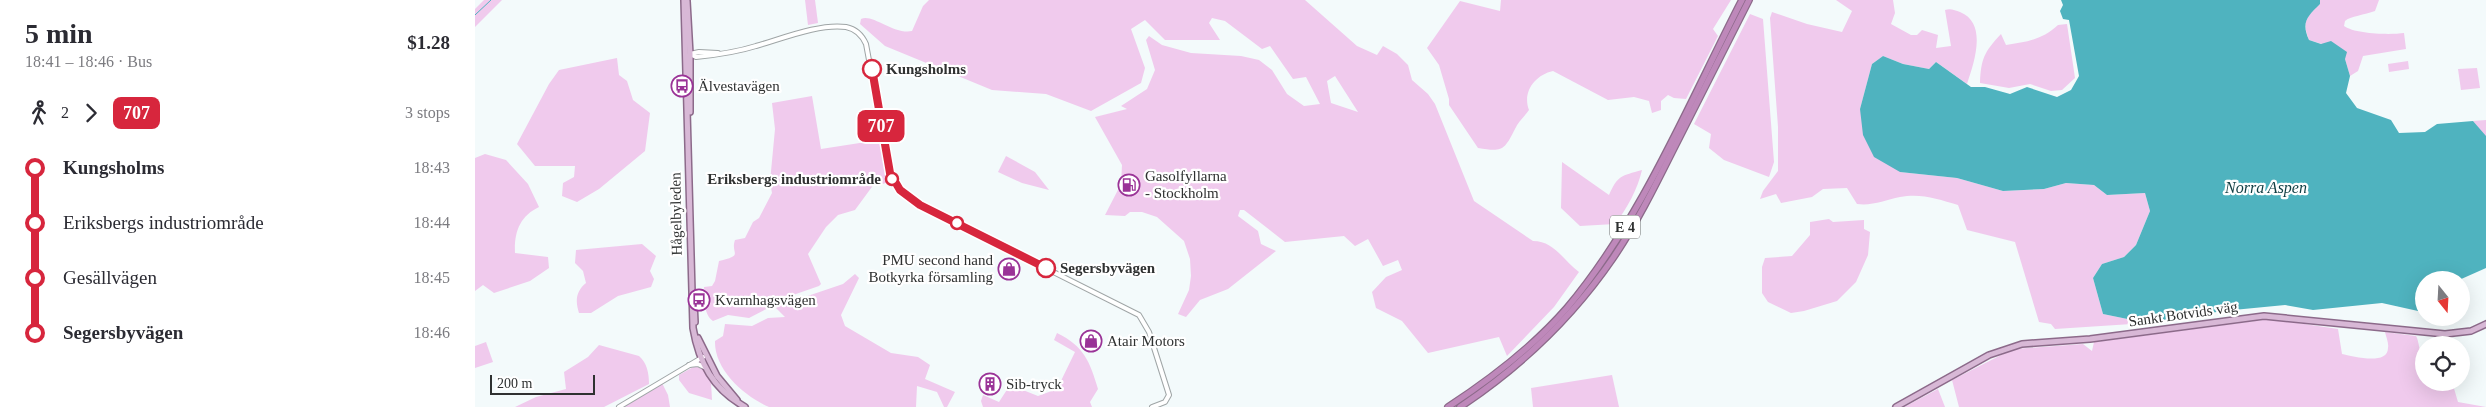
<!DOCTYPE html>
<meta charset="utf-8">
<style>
:root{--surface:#fff;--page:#f2f2f3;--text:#2b2b33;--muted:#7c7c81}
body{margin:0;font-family:Georgia,serif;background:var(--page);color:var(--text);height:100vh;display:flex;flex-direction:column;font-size:19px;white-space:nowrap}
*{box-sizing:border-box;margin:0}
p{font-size:16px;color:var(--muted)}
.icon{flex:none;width:28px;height:28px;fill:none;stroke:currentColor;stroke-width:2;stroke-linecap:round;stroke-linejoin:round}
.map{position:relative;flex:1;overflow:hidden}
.sheet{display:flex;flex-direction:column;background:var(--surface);width:475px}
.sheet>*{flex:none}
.badge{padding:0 10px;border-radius:8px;font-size:18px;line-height:32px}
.needle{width:32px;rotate:162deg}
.fabs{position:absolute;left:1940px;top:271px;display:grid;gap:10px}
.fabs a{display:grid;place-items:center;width:55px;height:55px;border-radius:50%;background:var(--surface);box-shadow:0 5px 20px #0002;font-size:25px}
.scale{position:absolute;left:15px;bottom:12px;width:105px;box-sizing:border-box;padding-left:5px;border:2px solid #2f3131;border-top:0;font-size:14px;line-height:18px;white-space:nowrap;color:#2f3131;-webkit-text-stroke:4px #fff;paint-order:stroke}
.map>.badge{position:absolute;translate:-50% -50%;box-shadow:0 0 0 2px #fff}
.legs{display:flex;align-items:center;gap:8px;height:55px;padding:0 25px;font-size:16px}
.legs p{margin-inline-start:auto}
.overview{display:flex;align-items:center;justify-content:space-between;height:85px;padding:0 25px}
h1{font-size:28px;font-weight:700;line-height:38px}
ul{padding:0 25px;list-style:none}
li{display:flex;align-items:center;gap:18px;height:55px;font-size:19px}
li i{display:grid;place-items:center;width:8px;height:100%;margin:0 6px;background:currentColor}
li i::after{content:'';width:12px;height:12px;margin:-6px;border:4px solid;border-radius:50%;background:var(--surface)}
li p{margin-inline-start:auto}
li:first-child i{background:linear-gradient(#0000 50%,currentColor 0)}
li:last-child i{background:linear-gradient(currentColor 50%,#0000 0)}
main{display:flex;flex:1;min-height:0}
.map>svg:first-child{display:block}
</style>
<main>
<section class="sheet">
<div class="overview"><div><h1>5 min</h1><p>18:41 – 18:46 · Bus</p></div><b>$1.28</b></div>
<div class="legs"><svg class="icon" aria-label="walk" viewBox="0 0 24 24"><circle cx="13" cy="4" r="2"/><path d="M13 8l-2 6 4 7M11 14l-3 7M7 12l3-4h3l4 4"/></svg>2<svg class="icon" aria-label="forward" viewBox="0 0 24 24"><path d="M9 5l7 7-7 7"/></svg><b class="badge" style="background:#d7263d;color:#fff">707</b><p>3 stops</p></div>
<ul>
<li><i style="color:#d7263d"></i><b>Kungsholms</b><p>18:43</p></li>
<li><i style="color:#d7263d"></i><span>Eriksbergs industriområde</span><p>18:44</p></li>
<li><i style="color:#d7263d"></i><span>Gesällvägen</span><p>18:45</p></li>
<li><i style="color:#d7263d"></i><b>Segersbyvägen</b><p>18:46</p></li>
</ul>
</section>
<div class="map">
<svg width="2011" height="407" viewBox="0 0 2011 407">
<rect width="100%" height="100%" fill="#f3fafb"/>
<g fill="#f0caed" fill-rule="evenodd">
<polygon points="9,0 27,0 0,27 0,9"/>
<polygon points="330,0 340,0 343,23 333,25"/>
<path d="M454,0H830L882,46L902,55L908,46L922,54L933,65L937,80L953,94L960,104L999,201L1058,241C1079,241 1088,260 1104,272L1079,307L1032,356L1024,337L953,353L927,321L901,308L897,292L911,277L927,270L923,260L908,266L893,239L880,246L869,236L810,242L769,210H765L763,216L783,231L786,244L801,251L753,289L725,300L711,317L703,314L714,290L716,276L715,259L709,241L682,217L667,212H655L650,216L630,215L646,184L647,165L620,117L652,109L646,106L672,89L680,70L671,40L674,36L687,45L716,53L766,56L784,60L797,70L812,94L829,106L845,104L831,77L818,79L795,46L787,49L750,21L737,18L734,23L745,40H690L670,20L656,29L670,68L666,83L616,111L571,94L517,90L410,46L385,24L386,19C397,13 419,35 437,31L448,6ZM860,76L883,112L856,103L852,81Z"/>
<path d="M1026,0H1256L1238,29L1243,36L1211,99L1199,98L1193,95L1186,101V110L1177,113L1174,101L1159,97L1133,100L1078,71C1060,75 1047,92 1054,110C1049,117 1043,122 1040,129C1029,151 1027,152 1003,148L974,105V99L964,65L952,48L985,1L1025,11Z"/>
<path d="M1361,0H1418L1420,13L1416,24L1436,35H1442L1447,30L1463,35L1461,48L1476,46L1470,10C1475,8 1480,10 1485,12C1513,23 1499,63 1492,84L1461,62L1454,69L1428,64L1408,56L1397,64L1385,109L1425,172L1482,178L1528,191L1569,189L1591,183L1619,185L1632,195L1670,193L1675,211L1661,245L1649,257L1627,264L1618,278L1628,314L1672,323L1580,329L1576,324L1564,322L1540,242L1492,230L1483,205C1463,199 1446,193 1425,197C1410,200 1398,206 1382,204L1372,188L1348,189L1337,197L1306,203L1301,194L1285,199L1288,191L1303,171V127L1295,18L1297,12L1332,24L1367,32L1377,11Z"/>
<path d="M1845,0H1904L1900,11C1890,15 1875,16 1870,21L1869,26C1880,34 1915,35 1929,33L1931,49L1888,56L1883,71L1875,76L1870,59L1847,44L1834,40C1827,21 1831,17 1845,4Z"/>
<polygon points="1275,14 1288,19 1299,162 1294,177 1249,160 1234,148 1236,134 1219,124"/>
<path d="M1592,24L1600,78L1587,90L1576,91L1555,84L1534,88L1505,83C1506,59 1509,52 1526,34L1531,45C1551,42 1567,40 1583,25Z"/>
<polygon points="142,58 144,75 152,81 158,100 175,113 170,151 124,189 102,202 87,196 88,183 99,177 100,166 60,166 42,144 74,84 84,70"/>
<polygon points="1933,61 1934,69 1914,72 1913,64"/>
<polygon points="2002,68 2005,88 1986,90 1983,69"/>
<path d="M337,96L346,149L404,140L413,182L408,184L402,180L380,210L363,215L351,227L333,254L346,284L344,286L318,295L274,318L253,315L238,321C228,314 230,298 229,287L237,286L240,281L244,261C270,255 255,254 260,240L270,238L278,222L284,218L297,193L295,182L300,129L297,103Z"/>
<polygon points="2011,120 2011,137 1998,121"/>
<path d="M10,154L31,160L53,184L64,207C45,216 39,232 40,253L73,257L74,268L55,281L19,293L8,285L0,291V158Z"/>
<polygon points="531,156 560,172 574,190 547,183 523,172"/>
<path d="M1087,162L1134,195C1143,175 1146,176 1167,170C1163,188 1152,209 1140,224L1105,226L1086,208Z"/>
<polygon points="1354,219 1358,222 1389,220 1389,229 1395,232 1393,255 1381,282 1362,301 1329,311 1316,313 1293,302 1287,293 1287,267 1290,258 1317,256 1335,235 1335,222"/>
<path d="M167,244L181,256L175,271L179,279L176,287L143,296L116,313H104C100,301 101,291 111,283L108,271L100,263L101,250Z"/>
<path d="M380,274L384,278L366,315L370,326L416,353L443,357L455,365L450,379L480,392L472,407H469L462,392L442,386L441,407H294C270,397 239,370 240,341L248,336L250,324L277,326L293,318L310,317L301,308L306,305L368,284Z"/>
<path d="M1795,319L1863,329L1867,354C1877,356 1913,366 1913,348C1914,343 1911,337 1910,332L1941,336C1944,339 1949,376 1949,382L1975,383L1978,385L1983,402L2011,407H1484L1477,380L1538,349L1608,344L1617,351L1619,342Z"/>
<path d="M582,333C609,346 615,362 623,389L615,402L617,407H508L506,401L508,395L524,402L535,385L563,396L582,389L600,352L579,340Z"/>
<polygon points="11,342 18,362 0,368 0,346"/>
<path d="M124,345L164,356C172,363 174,373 174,384L129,407H40L61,397L91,389L89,372L113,357Z"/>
<polygon points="220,366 227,366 236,382 237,400 214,393 204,380 204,375"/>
<polygon points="1137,375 1144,407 1058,407 1056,388"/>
<polygon points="187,383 193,395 195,407 148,407"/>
<polygon points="1463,389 1470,407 1429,407"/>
</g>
<path fill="#4fb3bf" d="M1586,0H1845V4C1832,17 1826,22 1834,40L1846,44L1856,41L1872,52L1870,59L1875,76L1871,93L1882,108L1916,120L1924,133L1950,132L1962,124L1998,121L2011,136V268L1984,280H1949V308L1943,311L1907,303L1838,310L1810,305L1748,311L1672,323L1628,314L1618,278L1627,264L1649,257L1661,245L1675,211L1670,193L1632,195L1619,185L1591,183L1569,189L1528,191L1482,178L1425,172L1399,157L1388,135L1385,109L1397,64L1408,56L1428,64L1454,69L1461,62L1496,87H1510L1535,94L1552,87L1582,97L1596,90L1604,76L1594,20L1588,19L1585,11L1588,5Z"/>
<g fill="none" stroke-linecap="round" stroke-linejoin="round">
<polyline stroke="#4fb3bf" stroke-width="1" points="0,15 16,0"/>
<g stroke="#9fa5a6" stroke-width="6">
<g id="minor">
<path d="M215,54L221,57C241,55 262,52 281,46C306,39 345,23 371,27C381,29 387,35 391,44L415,173L425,190L445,205L664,315L674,332L694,395L690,402L677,407"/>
<polyline points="215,54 224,52 243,53"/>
<polyline points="214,365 223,364 229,367"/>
<polyline points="144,407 228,357"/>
</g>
</g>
<g stroke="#8c6a8a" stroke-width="8">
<g id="major">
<path d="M209,0L218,328C224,363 238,389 270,407"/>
<polyline points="212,1 215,54 215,112"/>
<polyline points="219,301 220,322"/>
<polyline points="223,338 242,376 262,400"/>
<polyline points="1421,407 1514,355 1547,344 1615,339 1789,316 1970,334 1996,331 2011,324"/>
</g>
</g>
<g stroke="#8c6a8a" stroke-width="8">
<g id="highway">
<path d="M973,407C1016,379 1058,347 1092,308C1167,219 1214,103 1267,0"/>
<path d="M985,407C1045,367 1097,318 1138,258C1161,224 1179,188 1197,152C1223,101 1248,51 1274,0"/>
</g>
</g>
<use href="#minor" stroke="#fff" stroke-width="4"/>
<use href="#major" stroke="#d8b8d6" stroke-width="5"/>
<use href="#highway" stroke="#be88ba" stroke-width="5.5"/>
</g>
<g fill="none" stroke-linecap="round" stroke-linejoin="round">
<g stroke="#fff" stroke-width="11">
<polyline id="line-1" points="397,69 415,173 425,190 445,205 571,268"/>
</g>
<use href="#line-1" stroke="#d7263d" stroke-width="8"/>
</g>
<defs>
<g id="bus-ring" transform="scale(1.125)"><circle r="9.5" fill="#fff" stroke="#9a3397" stroke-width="1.5"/><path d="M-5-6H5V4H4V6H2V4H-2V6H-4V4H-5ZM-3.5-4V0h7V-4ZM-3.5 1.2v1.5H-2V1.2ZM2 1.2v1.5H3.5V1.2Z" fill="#9a3397"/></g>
<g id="fuel-ring" transform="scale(1.125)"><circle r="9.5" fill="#fff" stroke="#9a3397" stroke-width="1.5"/><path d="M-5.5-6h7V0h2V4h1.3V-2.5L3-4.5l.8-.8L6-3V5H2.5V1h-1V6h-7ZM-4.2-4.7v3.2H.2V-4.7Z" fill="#9a3397"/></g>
<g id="shop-ring" transform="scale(1.125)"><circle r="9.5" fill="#fff" stroke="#9a3397" stroke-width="1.5"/><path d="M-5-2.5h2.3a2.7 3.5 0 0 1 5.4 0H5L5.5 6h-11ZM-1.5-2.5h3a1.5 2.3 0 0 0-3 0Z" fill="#9a3397"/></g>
<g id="building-ring" transform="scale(1.125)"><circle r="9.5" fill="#fff" stroke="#9a3397" stroke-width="1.5"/><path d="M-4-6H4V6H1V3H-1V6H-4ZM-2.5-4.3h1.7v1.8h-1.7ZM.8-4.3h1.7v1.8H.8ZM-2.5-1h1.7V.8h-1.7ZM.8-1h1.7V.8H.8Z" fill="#9a3397"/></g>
</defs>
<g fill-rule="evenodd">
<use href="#bus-ring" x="207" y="86"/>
<use href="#fuel-ring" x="654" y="185"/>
<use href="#shop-ring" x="534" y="269"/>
<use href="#bus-ring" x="224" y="300"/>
<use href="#shop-ring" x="616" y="341"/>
<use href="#building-ring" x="515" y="384"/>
</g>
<g fill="#fff" stroke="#d7263d" stroke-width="2.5">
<circle cx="397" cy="69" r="9"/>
<circle cx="417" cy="179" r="6"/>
<circle cx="482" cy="223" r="6"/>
<circle cx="571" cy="268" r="9"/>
</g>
<g text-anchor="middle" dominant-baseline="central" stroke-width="4.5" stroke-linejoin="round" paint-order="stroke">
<rect fill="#fff" stroke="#6d6f6f" stroke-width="1" x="1135" y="215.5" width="30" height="23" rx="4"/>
<g font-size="14" font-weight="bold" fill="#2f3131">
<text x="1150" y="227">E 4</text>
</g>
<g font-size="15" font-weight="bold" fill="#2f3131" stroke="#fff" text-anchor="start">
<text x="411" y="69">Kungsholms</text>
<text x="406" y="179" text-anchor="end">Eriksbergs industriområde</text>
<text x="585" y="268">Segersbyvägen</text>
</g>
<g font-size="15" fill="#2f3131" stroke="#fff" text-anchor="start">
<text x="223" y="86">Älvestavägen</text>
<text x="670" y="176">Gasolfyllarna<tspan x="670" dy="17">- Stockholm</tspan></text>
<text x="518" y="260" text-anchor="end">PMU second hand<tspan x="518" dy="17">Botkyrka församling</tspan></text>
<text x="240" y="300">Kvarnhagsvägen</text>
<text x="632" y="341">Atair Motors</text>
<text x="531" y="384">Sib-tryck</text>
</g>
<g font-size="15" fill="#2f3131" stroke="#fff">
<text transform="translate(201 214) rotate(-91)">Hågelbyleden</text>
<text transform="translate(1708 314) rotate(-8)">Sankt Botvids väg</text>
</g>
<g font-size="16" font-style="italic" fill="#0f3e43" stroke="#fff">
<text x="1791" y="187">Norra Aspen</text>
</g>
</g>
</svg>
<div class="fabs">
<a><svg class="needle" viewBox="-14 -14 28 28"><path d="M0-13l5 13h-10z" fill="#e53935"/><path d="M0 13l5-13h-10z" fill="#7c7c81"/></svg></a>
<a><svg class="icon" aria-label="locate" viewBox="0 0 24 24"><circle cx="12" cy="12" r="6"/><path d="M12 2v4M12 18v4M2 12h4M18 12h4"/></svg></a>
</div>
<div class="scale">200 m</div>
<b class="badge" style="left:406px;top:126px;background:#d7263d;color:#fff">707</b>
</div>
</main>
